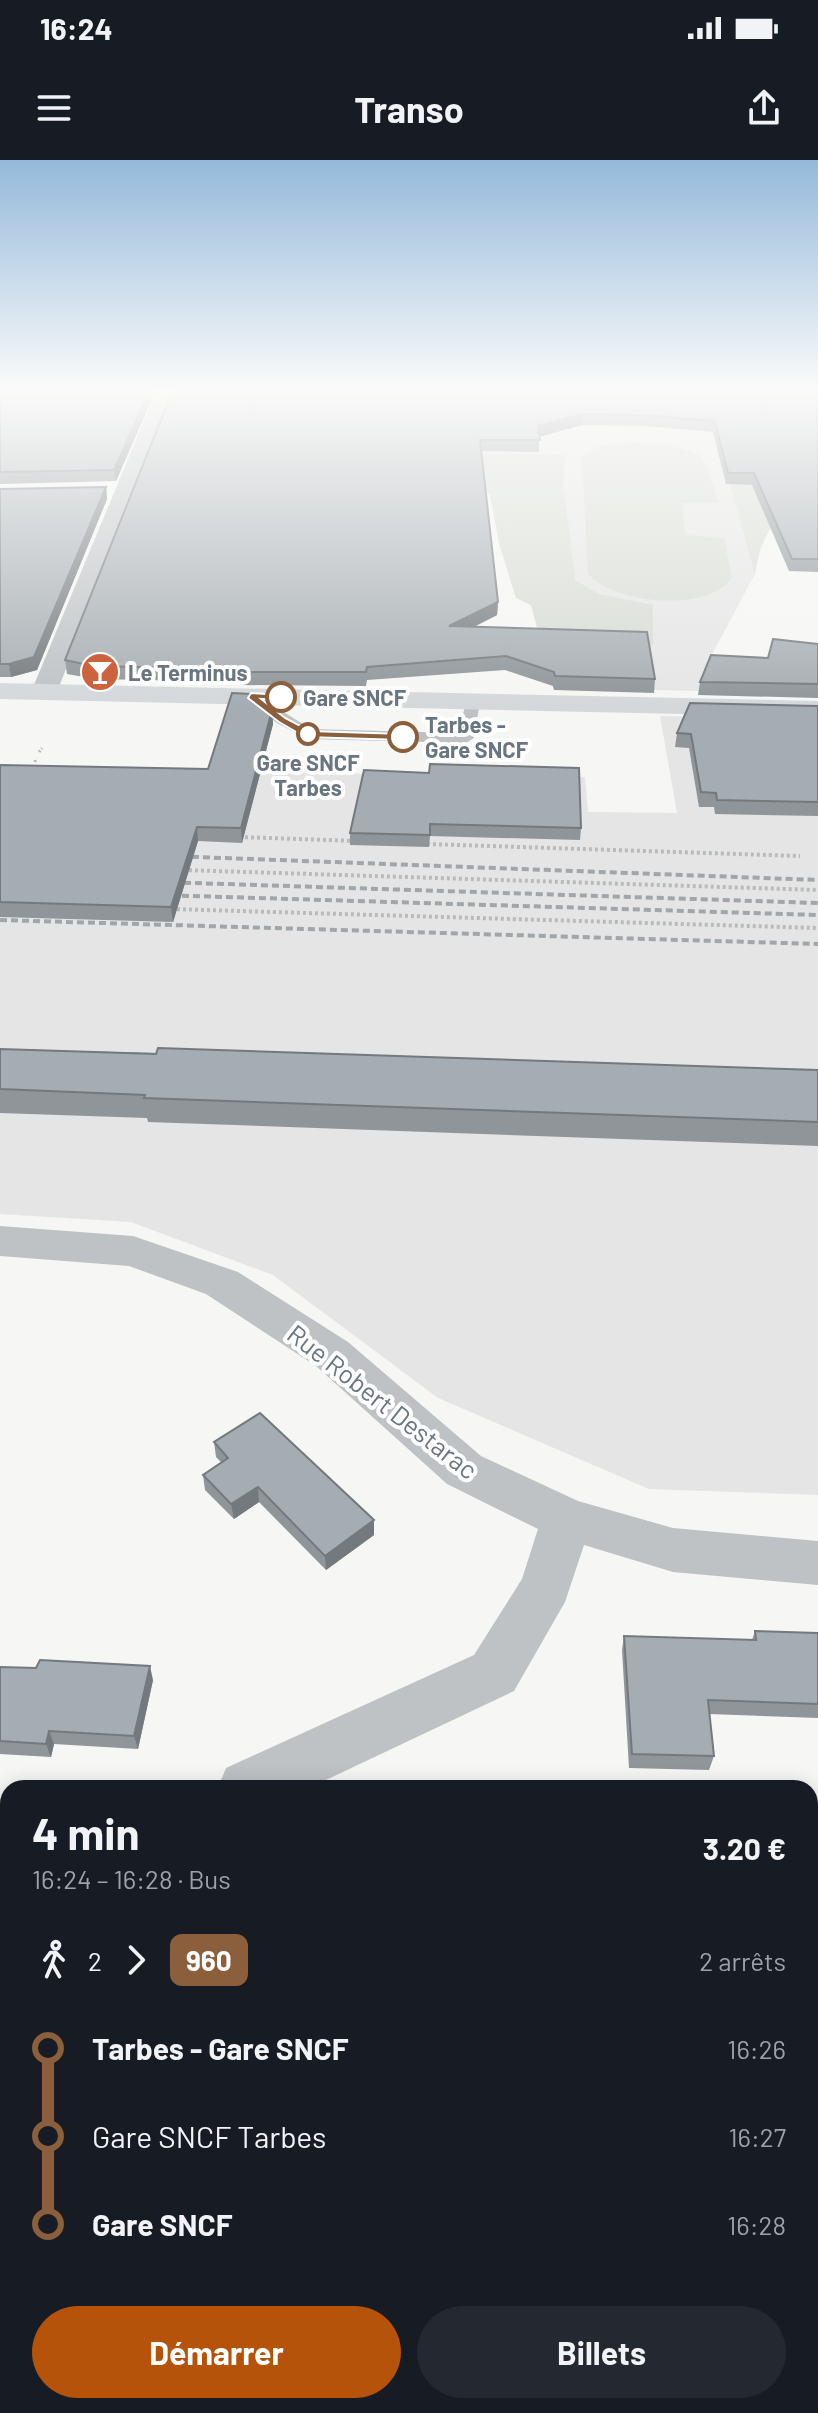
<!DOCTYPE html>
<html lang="fr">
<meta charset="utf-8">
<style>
:root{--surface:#171b24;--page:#242831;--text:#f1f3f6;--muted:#9ea1a6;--accent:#b45309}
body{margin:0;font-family:Barlow,sans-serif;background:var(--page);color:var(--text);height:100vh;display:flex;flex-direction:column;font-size:30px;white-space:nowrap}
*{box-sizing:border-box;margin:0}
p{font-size:26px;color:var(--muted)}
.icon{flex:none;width:44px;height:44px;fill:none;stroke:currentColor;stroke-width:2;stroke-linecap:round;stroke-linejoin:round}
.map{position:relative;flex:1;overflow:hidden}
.side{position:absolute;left:0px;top:1620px;width:818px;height:634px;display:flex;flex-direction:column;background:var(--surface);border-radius:24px 24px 0 0;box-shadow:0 4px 20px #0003}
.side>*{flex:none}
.badge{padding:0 16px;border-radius:12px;font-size:28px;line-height:52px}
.map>.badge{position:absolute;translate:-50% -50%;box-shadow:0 0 0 4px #fff}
.legs{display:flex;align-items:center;gap:12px;height:88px;padding:0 32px;font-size:26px}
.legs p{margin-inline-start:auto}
.head{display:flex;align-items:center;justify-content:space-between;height:136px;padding:0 32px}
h1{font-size:44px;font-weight:700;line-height:60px}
.primary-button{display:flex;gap:16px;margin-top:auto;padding:16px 32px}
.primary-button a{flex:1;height:92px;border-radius:48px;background:var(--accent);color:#fff;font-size:32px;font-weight:700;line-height:92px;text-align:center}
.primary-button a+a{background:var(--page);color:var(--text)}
ul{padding:0 32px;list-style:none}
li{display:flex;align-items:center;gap:28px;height:88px;font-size:30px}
li i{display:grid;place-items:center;width:12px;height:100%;margin:0 10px;background:currentColor}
li i::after{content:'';width:20px;height:20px;margin:-10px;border:6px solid;border-radius:50%;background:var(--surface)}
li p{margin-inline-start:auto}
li:first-child i{background:linear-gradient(#0000 50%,currentColor 0)}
li:last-child i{background:linear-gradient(currentColor 50%,#0000 0)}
.status{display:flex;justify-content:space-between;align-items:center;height:56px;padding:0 40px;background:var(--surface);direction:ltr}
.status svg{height:22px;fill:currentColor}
header{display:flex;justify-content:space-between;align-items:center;height:104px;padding:0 32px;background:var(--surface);font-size:36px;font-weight:700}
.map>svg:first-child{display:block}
</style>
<div class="status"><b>16:24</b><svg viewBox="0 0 49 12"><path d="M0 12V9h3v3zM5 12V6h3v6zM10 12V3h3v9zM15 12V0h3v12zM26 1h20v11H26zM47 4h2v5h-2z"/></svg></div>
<header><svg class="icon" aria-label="menu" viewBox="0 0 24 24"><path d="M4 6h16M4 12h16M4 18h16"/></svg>Transo<svg class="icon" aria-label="share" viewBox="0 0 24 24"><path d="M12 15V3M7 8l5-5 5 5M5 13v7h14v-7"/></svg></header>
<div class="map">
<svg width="818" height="2253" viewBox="0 0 818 2253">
<rect width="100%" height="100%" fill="#f6f6f4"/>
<g fill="#e4e5e4">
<polygon points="483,248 762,255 775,359 759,391 755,414 701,515 700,531 653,530 541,482 531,445 516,438 499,383 490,335 466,311"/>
<polygon points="660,556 818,560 818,1335 649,1329 438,1238 273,1115 131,1062 0,1054 0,619 261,612 585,617 588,652 677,653"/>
</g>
<g fill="#d6dbd3">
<path d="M633,282L671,285L699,295L708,309L718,343H682L685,375L724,378L732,418C707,453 615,444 588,414L582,297L599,286Z"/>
<polygon points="461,293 565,295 563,321 575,420 599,434 653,445 653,485 541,482 531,445 516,438 499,383 490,335 466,311"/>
<path d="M730,325L818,326C780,355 763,364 755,414Z"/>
</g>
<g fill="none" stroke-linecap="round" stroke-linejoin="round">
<g stroke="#b8bbbd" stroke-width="3" stroke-dasharray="2 2" stroke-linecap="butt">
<polyline points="39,592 42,588"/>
<polyline points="35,602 36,598"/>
</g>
<g stroke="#b8bbbd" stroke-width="4" stroke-dasharray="3 3" stroke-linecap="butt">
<polyline points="239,677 357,681"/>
<polyline points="427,684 800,696"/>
<polyline points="183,710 818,730"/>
<polyline points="171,749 818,768"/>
</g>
<g fill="#bec2c5" fill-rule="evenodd">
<polygon points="251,532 311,569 459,573 466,541 473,537 480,541 474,578 466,583 308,579 277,563 246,539 244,536"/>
<rect x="0" y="1639" width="8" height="32"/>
</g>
<g fill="#bec2c5" fill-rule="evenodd">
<polygon points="156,232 174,232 57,532 53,538 35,538 31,532"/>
<polygon points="0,1066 133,1076 238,1112 348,1182 481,1296 578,1341 673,1368 818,1381 818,1425 673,1412 584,1385 565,1442 514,1531 309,1628 218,1628 226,1608 474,1495 522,1419 538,1369 447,1324 316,1206 206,1134 129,1106 0,1096"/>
<polygon points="8,1779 8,1866 0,1869 0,1782"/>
</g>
<polygon fill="#d5d8db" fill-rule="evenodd" points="0,523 818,541 818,557 0,539"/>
<g stroke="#a0a6aa" stroke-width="4" stroke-dasharray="7 4" stroke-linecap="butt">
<polyline points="170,696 818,720"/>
<polyline points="162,722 818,743"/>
<polyline points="160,735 818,755"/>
<polyline points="0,760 818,784"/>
</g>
</g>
<g fill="#8f9599">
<polygon points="0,232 155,232 116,321 0,324"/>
<polygon points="172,232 818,232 818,412 789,411 752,325 726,324 713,272 642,266 582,265 539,277 539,292 481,291 498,442 497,455 474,467 655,519 654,533 554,530 553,526 505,510 367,520 366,526 240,525 240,522 95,519 67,514 65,500"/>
<polygon points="106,327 107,339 37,510 11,517 0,517 0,329"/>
<polygon points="818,484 818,538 698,535 700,522 768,498"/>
<polygon points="818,546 818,656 715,654 714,647 699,647 689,588 675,587 677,573"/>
<polygon points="272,550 273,564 242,683 198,681 173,762 0,757 0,605 208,609"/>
<polygon points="364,610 581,668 580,680 430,676 429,687 350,685 350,673"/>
<polygon points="0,889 818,910 818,986 148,962 147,958 0,953"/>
<polygon points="214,1282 374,1360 374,1375 326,1410 259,1342 234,1359 205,1330 203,1315 221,1302 216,1297"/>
<polygon points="755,1471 818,1473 818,1558 709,1554 714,1596 709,1610 629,1608 622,1490 624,1476 752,1480"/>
<polygon points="0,1507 153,1520 138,1589 54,1584 51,1597 0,1594"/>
<polygon points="818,1693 818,1758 810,1758 810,1694"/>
<polygon points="8,2008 8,2065 0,2064 0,2014"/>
<polygon points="810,2046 818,2047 818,2161 810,2161"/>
</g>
<g fill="#74797d">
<polygon points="149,232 155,232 116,321 114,310"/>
<polygon points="582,254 582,265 537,277 538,266"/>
<polygon points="106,327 107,339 37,510 11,517 9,504"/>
<polygon points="498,442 497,455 449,479 449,466"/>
<polygon points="272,550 273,564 242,683 241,668"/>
<polygon points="197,667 198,681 173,762 171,747"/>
<polygon points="258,1327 259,1342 234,1359 231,1344"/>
<polygon points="374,1360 374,1375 326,1410 325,1396"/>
<polygon points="150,1506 153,1520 138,1589 134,1576"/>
<polygon points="49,1571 54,1584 51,1597 46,1584"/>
</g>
<g fill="#a6adb2" stroke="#74797d" stroke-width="2">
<polygon points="0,232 149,232 114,310 0,312"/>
<polygon points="172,232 818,232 818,399 792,399 754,313 728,313 715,261 643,255 582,254 538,266 540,280 480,280 498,442 449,466 647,472 655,519 555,516 554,512 506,496 367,507 366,512 239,512 240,509 93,506 65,500"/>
<polygon points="106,327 34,497 9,504 0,504 0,329"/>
<polygon points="773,479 818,484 818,524 700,522 711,495 768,498"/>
<polygon points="232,533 251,534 272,550 241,668 197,667 171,747 0,742 0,605 208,609"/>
<polygon points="690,543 818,546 818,642 717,640 716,633 701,632 691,574 677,573"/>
<polygon points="430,604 579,608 581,668 430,664 430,675 350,673 364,610 429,613"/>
<polygon points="158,888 818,910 818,962 144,938 145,935 0,929 0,889 156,894"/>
<polygon points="260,1253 374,1360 325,1396 258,1327 231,1344 203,1315 228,1298 214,1282"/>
<polygon points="755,1471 818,1473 818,1544 708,1540 714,1596 632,1594 624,1476 756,1480"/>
<polygon points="40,1500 150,1506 134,1576 49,1571 46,1584 0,1581 0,1507 36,1508"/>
<polygon points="818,1693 818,1746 810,1746 810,1694"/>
<polygon points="2,2007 8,2008 8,2058 0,2057 0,2014"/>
<polygon points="810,2046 818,2047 818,2154 810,2153"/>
</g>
<linearGradient id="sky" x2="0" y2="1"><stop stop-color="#95b9da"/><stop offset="0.42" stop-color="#fbfbfa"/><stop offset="1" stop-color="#fbfbfa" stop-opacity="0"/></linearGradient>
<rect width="818" height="547" fill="url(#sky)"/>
<polygon fill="#8b5e3c" stroke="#fff" stroke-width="2" points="251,533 285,535 281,540 261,539 285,558 310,571 403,574 408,577 403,580 305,577 279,562 248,538"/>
<defs>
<g id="bar-disc" transform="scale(2)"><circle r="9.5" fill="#cc633e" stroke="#fff"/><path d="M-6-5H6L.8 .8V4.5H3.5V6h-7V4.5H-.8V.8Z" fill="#fff"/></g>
</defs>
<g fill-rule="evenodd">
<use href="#bar-disc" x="100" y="512"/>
</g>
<g fill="#fff" stroke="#8b5e3c" stroke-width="4">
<circle cx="281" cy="537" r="14"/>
<circle cx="308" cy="574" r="10"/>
<circle cx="403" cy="577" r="14"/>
</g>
<g text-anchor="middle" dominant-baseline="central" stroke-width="8" stroke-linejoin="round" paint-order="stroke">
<g font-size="22" font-weight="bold" fill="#697681" stroke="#fff" text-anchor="start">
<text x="128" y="512">Le Terminus</text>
</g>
<g font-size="22" font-weight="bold" fill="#697681" stroke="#fff" text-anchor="start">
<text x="303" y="537">Gare SNCF</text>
<text x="425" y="564">Tarbes -<tspan x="425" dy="25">Gare SNCF</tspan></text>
<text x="308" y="602" text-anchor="middle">Gare SNCF<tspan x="308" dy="25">Tarbes</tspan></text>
</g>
<g font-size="26" fill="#697681" stroke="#fff">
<text transform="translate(383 1241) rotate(38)">Rue Robert Destarac</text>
</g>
</g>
</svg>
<section class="side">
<div class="head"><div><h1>4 min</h1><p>16:24 – 16:28 · Bus</p></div><b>3.20 €</b></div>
<div class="legs"><svg class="icon" aria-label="walk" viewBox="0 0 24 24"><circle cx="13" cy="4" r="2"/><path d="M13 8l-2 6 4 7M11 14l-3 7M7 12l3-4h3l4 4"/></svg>2<svg class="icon" aria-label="forward" viewBox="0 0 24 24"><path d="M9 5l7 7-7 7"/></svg><b class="badge" style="background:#8b5e3c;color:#fff">960</b><p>2 arrêts</p></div>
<ul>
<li><i style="color:#8b5e3c"></i><b>Tarbes - Gare SNCF</b><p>16:26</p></li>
<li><i style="color:#8b5e3c"></i><span>Gare SNCF Tarbes</span><p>16:27</p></li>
<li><i style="color:#8b5e3c"></i><b>Gare SNCF</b><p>16:28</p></li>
</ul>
<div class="primary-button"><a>Démarrer</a><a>Billets</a></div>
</section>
</div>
